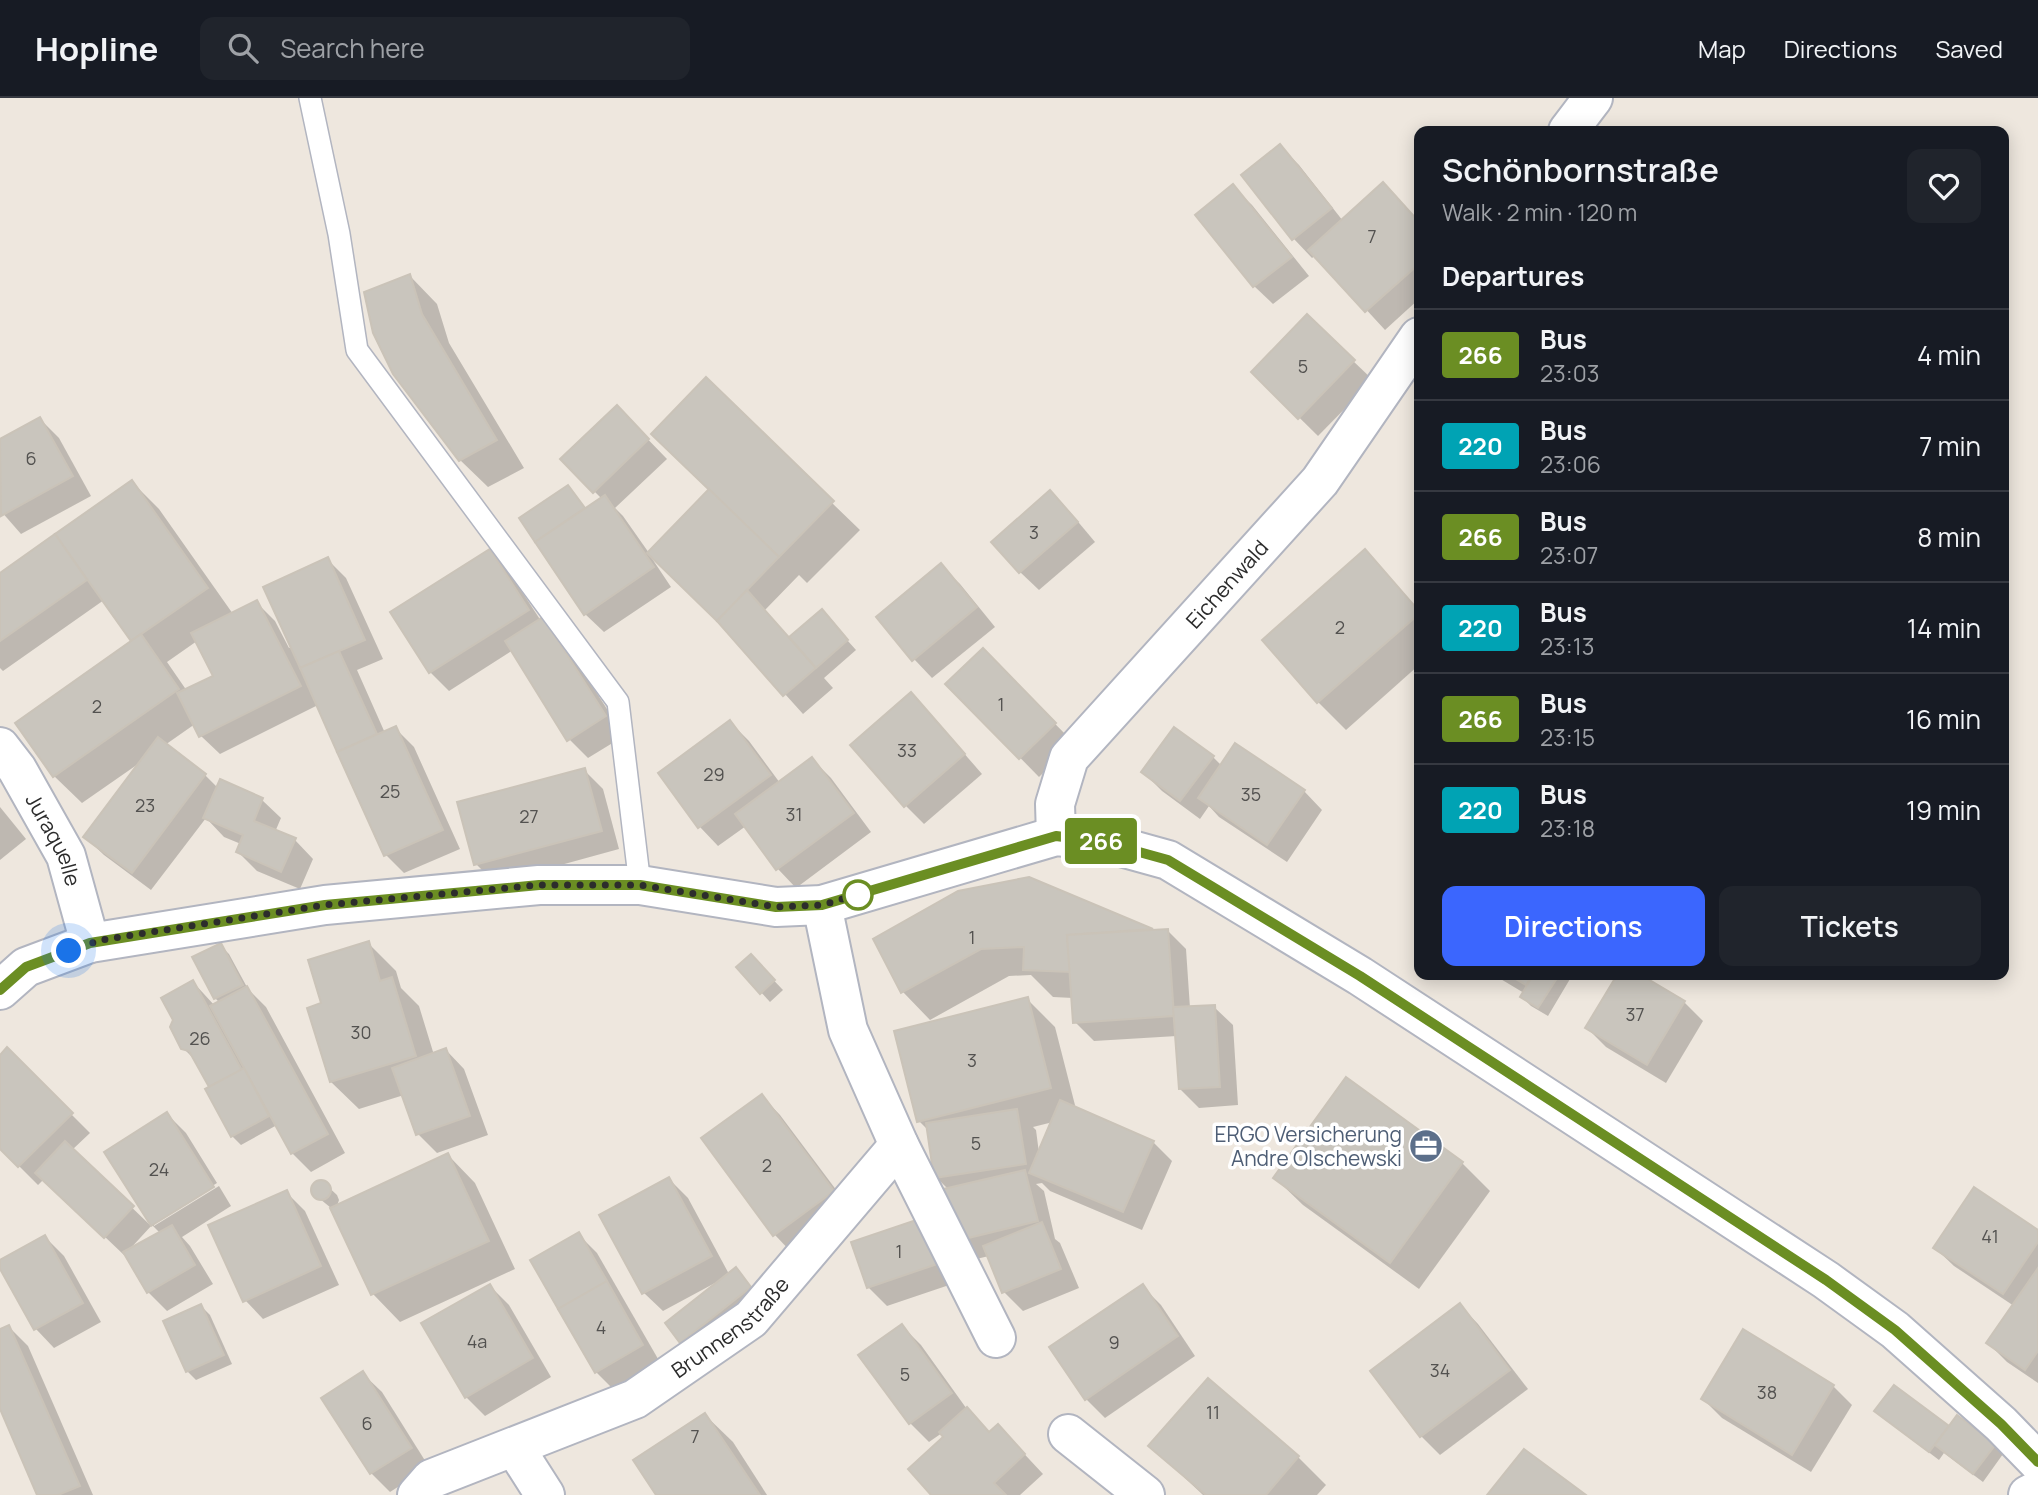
<!DOCTYPE html>
<meta charset="utf-8">
<style>
:root{--surface:#171b24;--page:#20242c;--text:#f1f3f6;--muted:#9ea1a6;--line:#363941;--accent:#3b66fe}
body{margin:0;font-family:Manrope,sans-serif;background:var(--page);color:var(--text);height:100vh;display:flex;flex-direction:column;font-size:26px;white-space:nowrap}
*{box-sizing:border-box;margin:0}
p{font-size:23px;color:var(--muted)}
.icon{flex:none;width:38px;height:38px;fill:none;stroke:currentColor;stroke-width:2;stroke-linecap:round;stroke-linejoin:round}
.map{position:relative;flex:1;overflow:hidden}
.sheet{position:absolute;left:1414px;top:28px;width:595px;height:854px;display:flex;flex-direction:column;background:var(--surface);border-radius:14px;box-shadow:0 4px 18px #0003}
.sheet>*{flex:none}
.badge{padding:0 14px;border-radius:5px;font-size:24px;line-height:46px}
.you{position:absolute;width:35px;height:35px;margin:-18px;border:5px solid #fff;border-radius:50%;background:#1a73e8;box-shadow:0 0 0 10px #1a73e833}
.map>.badge{position:absolute;translate:-50% -50%;box-shadow:0 0 0 4px #fff}
h2{padding:0 28px;font-size:26px;line-height:63px}
.round{display:grid;place-items:center;flex:none;width:74px;height:74px;border-radius:14px;background:var(--page)}
.overview{display:flex;align-items:center;justify-content:space-between;height:119px;padding:0 28px}
h1{font-size:33px;font-weight:600;line-height:52px}
.primary-button{display:flex;gap:14px;margin-top:auto;padding:14px 28px}
.primary-button a{flex:1;height:80px;border-radius:14px;background:var(--accent);color:#fff;font-size:28px;font-weight:600;line-height:80px;text-align:center}
.primary-button a+a{background:var(--page);color:var(--text)}
ul{padding:0;list-style:none}
li{display:flex;align-items:center;gap:21px;height:91px;padding:0 28px;border-top:2px solid var(--line)}
li div{flex:1}
li b{display:block;font-size:26px}
li em{font-style:normal}
li .badge{min-width:77px;font-weight:700;text-align:center}
header{display:flex;align-items:center;gap:42px;box-sizing:border-box;height:98px;padding:0 35px;background:var(--surface);border-bottom:2px solid var(--line)}
header strong{font-size:33px}
nav{display:flex;gap:38px;margin-inline-start:auto;font-size:24px}
.search{width:490px;height:63px;background:var(--page);display:flex;align-items:center;gap:18px;box-sizing:border-box;padding:0 24px;border-radius:14px;color:var(--muted);font-size:26px}
.map>svg:first-child{display:block}
</style>
<header>
<strong>Hopline</strong>
<div class="search"><svg class="icon" aria-label="search" viewBox="0 0 24 24"><circle cx="10" cy="10" r="6"/><path d="M15 15l6 6"/></svg>Search here</div>
<nav><a>Map</a><a>Directions</a><a>Saved</a></nav>
</header>
<div class="map">
<svg width="2038" height="1397" viewBox="0 0 2038 1397">
<rect width="100%" height="100%" fill="#eee7de"/>
<g fill="#0003" fill-rule="evenodd">
<polygon points="1280,48 1299,67 1343,123 1383,86 1419,124 1419,201 1385,232 1316,157 1312,160 1294,141 1243,77"/>
<polygon points="1233,89 1252,107 1309,178 1273,206 1254,188"/>
<polygon points="410,178 437,206 449,245 524,370 488,389 460,362"/>
<polygon points="1307,219 1373,282 1318,338 1253,274"/>
<polygon points="40,321 59,340 91,398 21,436 0,412 0,343"/>
<polygon points="635,328 667,361 615,410 623,418 649,455 832,405 860,432 807,485 799,477 765,512 790,541 822,514 856,552 824,580 833,590 803,616 721,525 651,459 671,489 604,534 585,516 521,421 568,389 586,412 602,401 562,361"/>
<path d="M132,384L159,411L233,516L256,504L275,523L289,550L292,549L327,461L346,480L383,561L357,572L385,635L395,630L414,649L460,751L404,775L386,757L318,607L220,656L201,638L195,626L165,647L205,677L218,690L262,702L281,720L275,734L295,742L313,761L300,791L257,773L238,754L241,746L224,739L206,720L151,792L104,757L85,739L141,664L82,705L54,678L133,544L104,502L3,573L0,570V477L60,443ZM197,543L215,579L187,593L167,564Z"/>
<polygon points="1069,413 1095,444 1039,492 1020,474"/>
<polygon points="490,453 508,472 541,523 543,521 562,540 624,638 588,660 569,641 513,552 449,593 430,574"/>
<polygon points="1365,454 1419,512 1419,567 1346,632 1318,604 1264,542"/>
<polygon points="941,468 960,486 995,529 932,580 914,561"/>
<polygon points="983,553 1074,645 1039,679 948,586"/>
<polygon points="929,615 982,676 924,726 905,707"/>
<polygon points="730,624 749,643 780,685 812,661 831,680 871,734 796,790 778,771 746,728 718,748 700,729 660,676"/>
<polygon points="1213,659 1222,668 1304,693 1322,712 1287,764 1219,719 1209,708 1200,721 1162,693 1143,674"/>
<polygon points="584,672 603,691 619,751 495,785 476,766"/>
<polygon points="0,709 26,741 0,762"/>
<polygon points="1029,780 1152,833 1167,832 1186,851 1190,910 1214,909 1233,927 1238,1007 1199,1010 1180,991 1177,938 1094,943 1075,924 1073,900 1053,899 1031,877 1009,878 930,922 903,894"/>
<polygon points="368,845 396,873 401,890 419,908 434,957 446,952 464,971 488,1037 437,1055 418,1036 404,997 359,1011 331,984 323,906"/>
<polygon points="220,847 229,856 248,891 266,909 345,1055 311,1074 292,1055 277,1027 241,1047 232,1038 212,990 199,966 183,950 193,884 215,908 220,905 215,900"/>
<polygon points="760,868 783,892 770,904 739,870"/>
<polygon points="1494,877 1565,877 1570,881 1548,918 1531,908 1522,899 1524,895"/>
<polygon points="1619,877 1637,877 1684,904 1703,923 1666,985 1606,949 1587,930"/>
<path d="M1027,901L1055,929L1076,1011L1153,1044L1172,1063L1142,1132L1050,1093L1042,1085L1036,1086L1044,1093L1055,1141L1060,1145L1079,1190L1023,1213L1004,1194L989,1158L972,1162L964,1182L887,1208L868,1189L930,1119L949,1092L936,1079L929,1033L919,1023ZM1053,1024L1039,1055L1036,1032L1033,1029Z"/>
<path d="M7,952L90,1035L72,1052L149,1126L167,1016L186,1035L217,1085L154,1124V1128L219,1088L231,1108L182,1139L190,1148L213,1186L167,1213L148,1194L126,1155L124,1157L44,1081L38,1087L0,1049V959ZM152,1127L160,1135L129,1152Z"/>
<polygon points="1347,981 1462,1065 1490,1093 1419,1191 1303,1107 1275,1080"/>
<polygon points="762,998 780,1017 852,1113 793,1156 775,1137 703,1041"/>
<polygon points="448,1057 475,1085 515,1171 400,1224 373,1196 331,1110 314,1096 313,1090 315,1086 323,1084 337,1097 339,1102 337,1108"/>
<polygon points="669,1081 688,1100 729,1176 735,1171 759,1199 690,1253 681,1244 716,1187 715,1185 663,1213 644,1195"/>
<polygon points="286,1094 305,1113 339,1187 263,1221 245,1202"/>
<polygon points="2038,1134 2038,1285 2007,1264 1988,1245 2014,1208 1954,1168 1935,1150"/>
<polygon points="579,1137 597,1155 661,1266 615,1293 596,1274"/>
<polygon points="45,1139 64,1158 101,1224 54,1250 36,1231 0,1167 0,1164"/>
<polygon points="490,1188 509,1207 551,1279 485,1318 466,1299"/>
<polygon points="1143,1189 1161,1207 1195,1258 1105,1320 1086,1301"/>
<polygon points="1460,1207 1478,1226 1528,1291 1440,1357 1421,1338 1372,1273"/>
<polygon points="201,1208 210,1217 232,1266 196,1282 187,1273"/>
<polygon points="902,1228 921,1247 969,1314 990,1336 1016,1347 1043,1376 1020,1397 933,1397 946,1340 942,1335 929,1344 910,1325"/>
<polygon points="9,1229 28,1248 93,1397 39,1397 0,1307 0,1233"/>
<polygon points="363,1276 382,1294 429,1369 390,1394 371,1375"/>
<polygon points="1208,1282 1298,1359 1326,1387 1317,1397 1203,1397 1151,1348"/>
<polygon points="1833,1288 1852,1307 1811,1374 1722,1320 1703,1301"/>
<polygon points="1877,1313 1950,1330 1994,1347 2003,1356 1983,1384 1944,1355 1939,1362 1886,1322"/>
<polygon points="705,1317 733,1344 767,1397 658,1397"/>
</g>
<g fill="#c9c5bd" stroke="#cac3b8" stroke-width="2">
<polygon points="1280,46 1332,110 1292,142 1241,77"/>
<polygon points="1383,84 1419,124 1419,166 1365,214 1308,152"/>
<polygon points="1233,86 1292,159 1253,189 1195,117"/>
<polygon points="410,176 422,216 497,342 459,363 393,276 373,235 364,194"/>
<polygon points="1307,216 1355,262 1298,321 1251,274"/>
<polygon points="706,279 834,403 779,459 651,336"/>
<polygon points="617,307 649,341 593,395 560,361"/>
<polygon points="40,319 73,378 1,418 0,341"/>
<polygon points="132,382 208,490 131,543 55,436"/>
<polygon points="568,387 585,410 535,444 519,420"/>
<polygon points="709,391 779,459 717,523 647,455"/>
<polygon points="1050,392 1078,424 1019,475 991,444"/>
<polygon points="605,397 654,469 584,517 535,444"/>
<polygon points="55,436 87,482 0,543 0,475"/>
<polygon points="490,451 529,512 429,575 390,514"/>
<polygon points="1365,451 1419,513 1419,516 1317,605 1262,542"/>
<polygon points="328,459 365,542 300,570 263,489"/>
<polygon points="941,465 977,509 912,563 876,519"/>
<polygon points="747,492 816,570 783,598 717,523"/>
<polygon points="257,502 301,588 199,639 177,595 213,578 191,535"/>
<polygon points="822,511 848,542 816,570 789,539"/>
<polygon points="543,519 606,618 567,643 505,543"/>
<polygon points="141,536 179,591 53,679 15,625"/>
<polygon points="983,550 1056,625 1019,661 945,586"/>
<polygon points="339,553 377,636 337,654 300,570"/>
<polygon points="911,594 965,656 904,709 850,647"/>
<polygon points="730,622 771,677 698,730 658,675"/>
<polygon points="396,628 443,732 384,758 337,654"/>
<polygon points="1174,629 1214,658 1180,703 1141,674"/>
<polygon points="158,639 206,676 132,775 83,739"/>
<polygon points="1235,645 1305,692 1267,747 1198,700"/>
<polygon points="812,659 854,715 776,772 735,716"/>
<polygon points="585,670 602,733 474,767 457,704"/>
<polygon points="220,681 263,700 254,723 296,740 281,774 236,754 243,737 203,720"/>
<polygon points="1029,779 1153,831 1067,837 1070,874 1023,872 1024,849 981,851 901,895 873,841 958,793"/>
<polygon points="1168,831 1174,918 1073,925 1067,837"/>
<polygon points="369,843 380,883 392,879 416,958 330,984 307,910 321,905 308,862"/>
<polygon points="221,845 243,887 214,901 192,859"/>
<polygon points="751,856 775,882 760,896 736,869"/>
<polygon points="1509,877 1533,877 1526,887"/>
<polygon points="1533,877 1559,877 1538,910 1520,899"/>
<polygon points="1617,877 1641,877 1685,903 1647,967 1585,930"/>
<polygon points="193,882 242,972 209,989 189,953 181,951 170,929 173,922 161,900"/>
<polygon points="247,888 328,1036 291,1056 210,908"/>
<polygon points="1028,899 1051,990 917,1024 894,933"/>
<polygon points="1215,907 1220,989 1179,991 1173,909"/>
<polygon points="7,949 73,1015 18,1069 0,1051 0,957"/>
<polygon points="446,950 470,1018 416,1037 392,970"/>
<polygon points="244,970 269,1018 231,1039 205,991"/>
<polygon points="1346,979 1463,1064 1390,1165 1273,1080"/>
<polygon points="762,996 834,1093 773,1138 701,1040"/>
<polygon points="1060,1002 1154,1043 1123,1114 1029,1075"/>
<polygon points="1017,1011 1026,1066 934,1080 926,1025"/>
<polygon points="167,1014 214,1089 151,1128 104,1054"/>
<polygon points="65,1043 134,1108 104,1140 35,1075"/>
<polygon points="448,1055 489,1143 371,1197 330,1110"/>
<polygon points="1025,1072 1038,1123 952,1144 939,1092"/>
<polygon points="669,1079 712,1158 642,1196 599,1117"/>
<circle cx="321" cy="1092" r="10"/>
<polygon points="1974,1089 2038,1132 2038,1144 2003,1196 1933,1150"/>
<polygon points="287,1092 321,1168 243,1204 208,1127"/>
<polygon points="931,1117 946,1163 867,1190 851,1144"/>
<polygon points="1042,1124 1061,1171 1002,1195 983,1148"/>
<polygon points="172,1127 195,1167 147,1195 123,1154"/>
<polygon points="579,1134 607,1183 558,1211 530,1162"/>
<polygon points="45,1137 83,1205 34,1232 0,1171 0,1162"/>
<polygon points="736,1169 751,1189 680,1245 665,1225"/>
<polygon points="2038,1170 2038,1253 2025,1272 1986,1245"/>
<polygon points="607,1183 643,1247 595,1275 558,1211"/>
<polygon points="490,1186 533,1260 465,1300 421,1225"/>
<polygon points="1143,1186 1178,1238 1085,1302 1049,1249"/>
<polygon points="1460,1205 1510,1272 1420,1339 1370,1273"/>
<polygon points="201,1206 224,1257 186,1274 163,1223"/>
<polygon points="902,1226 952,1295 909,1326 858,1257"/>
<polygon points="9,1227 80,1388 58,1397 37,1397 0,1311 0,1231"/>
<polygon points="1743,1231 1834,1287 1792,1357 1701,1301"/>
<polygon points="363,1273 412,1350 370,1376 321,1300"/>
<polygon points="1208,1280 1299,1358 1266,1397 1206,1397 1148,1348"/>
<polygon points="1894,1287 1949,1328 1929,1354 1874,1313"/>
<polygon points="967,1309 989,1334 998,1326 1025,1356 994,1385 1006,1397 931,1397 908,1371 943,1339 939,1334"/>
<polygon points="705,1315 760,1397 656,1397 633,1362"/>
<polygon points="1957,1317 1996,1346 1973,1376 1935,1347"/>
<polygon points="1524,1351 1586,1397 1487,1397"/>
</g>
<g fill="none" stroke-linecap="round" stroke-linejoin="round">
<g stroke="#b2b5c0" stroke-width="24">
<polyline id="lane" points="310,0 339,136 357,252 618,604 640,787"/>
</g>
<g stroke="#b2b5c0" stroke-width="42">
<g id="street">
<polyline points="1568,33 1593,0"/>
<path id="s1" d="M0,649L17,671L66,758L90,845"/>
<path id="s2" d="M1056,738L1055,706L1069,660L1320,383L1419,239"/>
<polyline points="822,807 848,932 899,1047 996,1240"/>
<polyline points="1068,1336 1145,1397"/>
<polyline points="515,1350 545,1397"/>
<path id="s3" d="M417,1397L431,1381L635,1301L751,1221L899,1047"/>
<polyline points="2028,1397 2038,1392"/>
</g>
</g>
<g stroke="#b2b5c0" stroke-width="42">
<polyline id="secondary" points="0,892 26,869 90,845 325,807 539,787 640,787 776,809 822,807 1056,738 1103,744 1168,762 1360,878 1826,1182 1895,1232 2001,1326 2038,1364"/>
</g>
<use href="#lane" stroke="#fff" stroke-width="21"/>
<use href="#street" stroke="#fff" stroke-width="38"/>
<use href="#secondary" stroke="#fff" stroke-width="38"/>
</g>
<g fill="none" stroke-linecap="round" stroke-linejoin="round">
<g stroke="#fff" stroke-width="16">
<polyline id="line" points="0,892 26,869 90,845 325,807 539,787 640,787 776,809 822,807 1056,738 1103,744 1168,762 1360,878 1826,1182 1895,1232 2001,1326 2038,1364"/>
</g>
<use href="#line" stroke="#6b8e23" stroke-width="10"/>
<polyline stroke="#2c2c2c" stroke-width="7" stroke-dasharray="0 12.6" points="69,853 101,842 325,807 539,787 640,787 776,809 822,807 866,794 858,797"/>
</g>
<defs>
<g id="office-disc" transform="scale(1.75)"><circle r="9.5" fill="#5c6f8a" stroke="#fff"/><path d="M-6-3h4V-5.5h4V-3h4V5H-6ZM-1-4.5V-3h2v-1.5ZM-6 0V1H6V0Z" fill="#fff"/></g>
</defs>
<g fill-rule="evenodd">
<use href="#office-disc" x="1426" y="1048"/>
</g>
<circle fill="#fff" stroke="#6b8e23" stroke-width="3.5" cx="858" cy="797" r="14"/>
<g text-anchor="middle" dominant-baseline="central" stroke-width="7" stroke-linejoin="round" paint-order="stroke">
<g font-size="18" fill="#535250">
<text x="1372" y="138">7</text>
<text x="1303" y="268">5</text>
<text x="31" y="360">6</text>
<text x="1034" y="434">3</text>
<text x="1340" y="529">2</text>
<text x="1001" y="606">1</text>
<text x="97" y="608">2</text>
<text x="907" y="652">33</text>
<text x="714" y="676">29</text>
<text x="390" y="693">25</text>
<text x="1251" y="696">35</text>
<text x="145" y="707">23</text>
<text x="794" y="716">31</text>
<text x="529" y="718">27</text>
<text x="972" y="839">1</text>
<text x="1635" y="916">37</text>
<text x="361" y="934">30</text>
<text x="200" y="940">26</text>
<text x="972" y="962">3</text>
<text x="976" y="1045">5</text>
<text x="767" y="1067">2</text>
<text x="159" y="1071">24</text>
<text x="1990" y="1138">41</text>
<text x="899" y="1153">1</text>
<text x="601" y="1229">4</text>
<text x="477" y="1243">4a</text>
<text x="1114" y="1244">9</text>
<text x="1440" y="1272">34</text>
<text x="905" y="1276">5</text>
<text x="1767" y="1294">38</text>
<text x="1213" y="1314">11</text>
<text x="367" y="1325">6</text>
<text x="695" y="1338">7</text>
</g>
<g font-size="21" fill="#2c2c2c" stroke="#fff">
<text stroke="none"><textPath href="#s2" startOffset="315">Eichenwald</textPath></text>
<text stroke="none"><textPath href="#s1" startOffset="108">Juraquelle</textPath></text>
<text stroke="none"><textPath href="#s3" startOffset="360">Brunnenstraße</textPath></text>
</g>
<g font-size="21" fill="#4e5e75" stroke="#fff" text-anchor="end">
<text x="1402" y="1036">ERGO Versicherung<tspan x="1402" dy="24">Andre Olschewski</tspan></text>
</g>
</g>
</svg>
<div class="you" style="left:69px;top:853px"></div>
<b class="badge" style="left:1101px;top:743px;background:#6b8e23;color:#fff">266</b>
<section class="sheet">
<div class="overview"><div><h1>Schönbornstraße</h1><p>Walk · 2 min · 120 m</p></div><a class="round"><svg class="icon" aria-label="heart" viewBox="0 0 24 24"><path d="M12 20l-8-8c-3-5 5-10 8-4 3-6 11-1 8 4z"/></svg></a></div>
<h2>Departures</h2>
<ul>
<li><span class="badge" style="background:#6b8e23;color:#fff">266</span><div><b>Bus</b><p>23:03</p></div><em>4 min</em></li>
<li><span class="badge" style="background:#00a3b4;color:#fff">220</span><div><b>Bus</b><p>23:06</p></div><em>7 min</em></li>
<li><span class="badge" style="background:#6b8e23;color:#fff">266</span><div><b>Bus</b><p>23:07</p></div><em>8 min</em></li>
<li><span class="badge" style="background:#00a3b4;color:#fff">220</span><div><b>Bus</b><p>23:13</p></div><em>14 min</em></li>
<li><span class="badge" style="background:#6b8e23;color:#fff">266</span><div><b>Bus</b><p>23:15</p></div><em>16 min</em></li>
<li><span class="badge" style="background:#00a3b4;color:#fff">220</span><div><b>Bus</b><p>23:18</p></div><em>19 min</em></li>
</ul>
<div class="primary-button"><a>Directions</a><a>Tickets</a></div>
</section>
</div>
